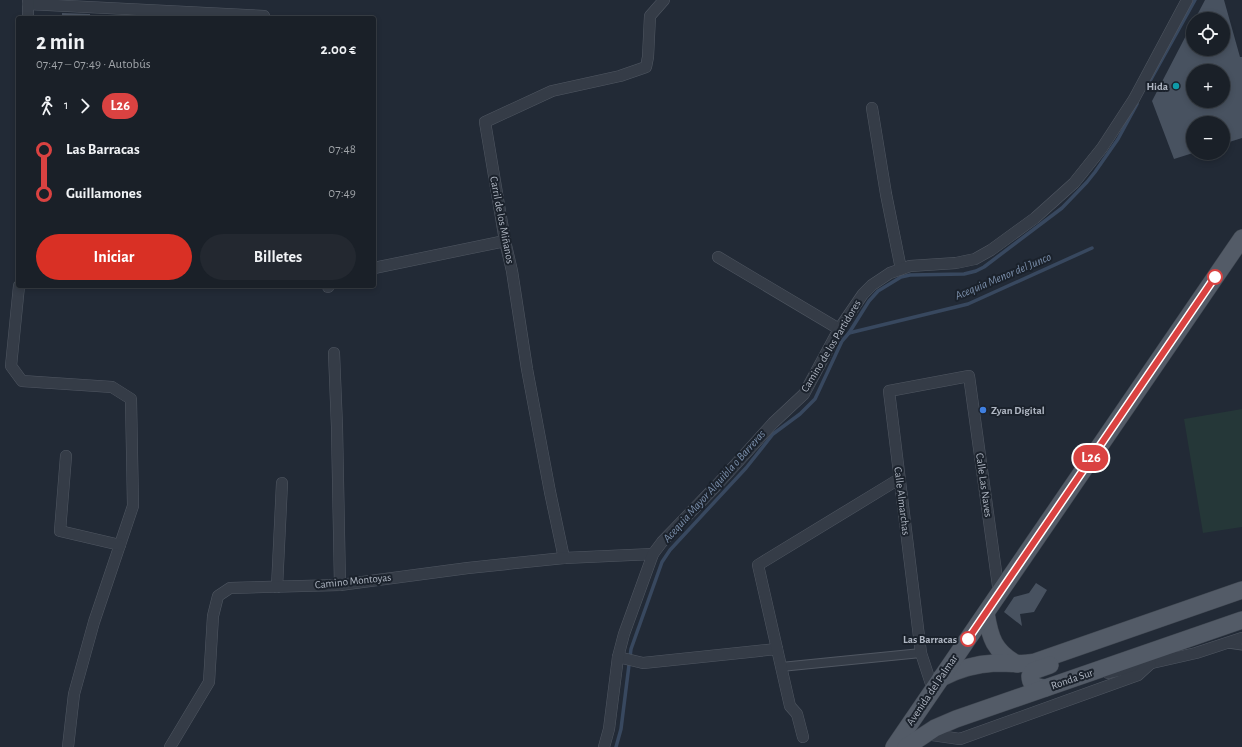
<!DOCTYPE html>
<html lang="es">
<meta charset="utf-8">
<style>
:root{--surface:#1a2028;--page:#232830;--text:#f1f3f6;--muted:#9fa3a8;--line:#383e45;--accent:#d93025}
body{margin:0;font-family:"Alegreya Sans",sans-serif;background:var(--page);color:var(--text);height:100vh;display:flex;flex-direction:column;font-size:15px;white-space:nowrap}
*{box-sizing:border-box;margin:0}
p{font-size:13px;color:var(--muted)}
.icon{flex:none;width:22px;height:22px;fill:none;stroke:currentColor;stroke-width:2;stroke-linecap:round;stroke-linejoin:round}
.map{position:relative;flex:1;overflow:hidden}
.drawer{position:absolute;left:16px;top:16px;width:360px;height:272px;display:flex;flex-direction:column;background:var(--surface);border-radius:4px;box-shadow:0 2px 6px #0003,0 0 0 1px var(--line)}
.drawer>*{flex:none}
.badge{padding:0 8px;border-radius:13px;font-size:14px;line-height:26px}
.buttons{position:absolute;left:1186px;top:12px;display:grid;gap:8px}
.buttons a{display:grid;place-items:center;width:44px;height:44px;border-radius:50%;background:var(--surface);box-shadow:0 2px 6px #0003,0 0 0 1px var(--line);font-size:20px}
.map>.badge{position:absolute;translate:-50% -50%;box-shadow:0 0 0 2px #fff}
.legs{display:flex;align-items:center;gap:6px;height:44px;padding:0 20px;font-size:13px}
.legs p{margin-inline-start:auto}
.overview{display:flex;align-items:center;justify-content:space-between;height:68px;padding:0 20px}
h1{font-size:22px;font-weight:600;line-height:30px}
.button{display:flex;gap:8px;margin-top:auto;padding:8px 20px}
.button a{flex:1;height:46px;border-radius:24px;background:var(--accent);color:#fff;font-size:16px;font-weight:600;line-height:46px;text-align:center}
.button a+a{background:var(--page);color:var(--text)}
ul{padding:0 20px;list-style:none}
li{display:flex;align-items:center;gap:14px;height:44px;font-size:15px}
li i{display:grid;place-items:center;width:6px;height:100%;margin:0 5px;background:currentColor}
li i::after{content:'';width:10px;height:10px;margin:-5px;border:3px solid;border-radius:50%;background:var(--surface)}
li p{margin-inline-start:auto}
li:first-child i{background:linear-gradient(#0000 50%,currentColor 0)}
li:last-child i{background:linear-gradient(currentColor 50%,#0000 0)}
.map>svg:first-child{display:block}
</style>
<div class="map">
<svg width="1242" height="747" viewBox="0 0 1242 747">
<rect width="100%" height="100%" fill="#222a36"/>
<polygon fill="#253738" points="1242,409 1242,527 1203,533 1184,419"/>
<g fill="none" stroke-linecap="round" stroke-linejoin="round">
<g stroke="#38485f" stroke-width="3.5">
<polyline points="1150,81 1195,0"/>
<polyline points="849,333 968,304 1092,248"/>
<polyline points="616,747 621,729 631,649 662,562 670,550 746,468 773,434 800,414 815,399 842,341 849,333 869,301 878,291 901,277 910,275 964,274 976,271 984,267 1062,208 1087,182 1095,172 1118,139 1137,104"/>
</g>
</g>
<g fill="#485260" fill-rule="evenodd">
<path d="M1205,0H1224L1240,57H1242V138L1223,144V123H1193V153L1174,159L1152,101L1193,22V49H1223V19H1195ZM1193,71H1223V101H1193Z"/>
<polygon points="62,13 90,14 90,18 62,18"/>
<polygon points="1036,583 1047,590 1034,612 1020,614 1022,626 1004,612 1014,597 1029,593"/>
</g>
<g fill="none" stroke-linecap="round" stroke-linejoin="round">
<g stroke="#505762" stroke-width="7">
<polyline id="service" points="1228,645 1242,647"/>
</g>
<g stroke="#505762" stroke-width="10">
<polyline id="pedestrian" points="781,667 921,653"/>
</g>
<g stroke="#505762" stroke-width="12">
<g id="minor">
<polyline points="28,4 264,16"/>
<polyline points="28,18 28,0"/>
<polyline points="872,108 886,194 901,269"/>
<polyline points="718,257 839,329"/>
<polyline points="374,268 505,241"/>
<polyline points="19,286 11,366 22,381 112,387 131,399 133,506 94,622 74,694 68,747"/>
<polyline points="328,287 329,286"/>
<polyline points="334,353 337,427 340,585"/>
<polyline points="66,456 60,531 120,545"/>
<polyline points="564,558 550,492 527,369 512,271 505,241 485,122 552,91 620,76 646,67 648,57 650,16 664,0"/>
<polyline points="277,587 282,483"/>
<polyline points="618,657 643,663 777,649"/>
<polyline points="1108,673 1196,653 1242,638"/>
<polyline points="933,690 921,653 889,391 969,376 999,593"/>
<polyline points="925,734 960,739 1138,675 1150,664"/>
<polyline points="803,737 797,714 790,706 758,565 899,479"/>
<polyline points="170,747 209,682 213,616 218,596 230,588 340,585 468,568 564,558 653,554"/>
<polyline points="604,747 609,729 618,657 624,634 653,554 662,542 716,486 773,423 804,394 839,329 863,294 872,285 890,273 910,266 956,263 975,259 991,250 1035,218 1074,183 1102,148 1134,99 1187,0"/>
</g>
</g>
<g stroke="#3f4650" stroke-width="18">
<g id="primary">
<path d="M986,613C990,638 994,651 1017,664"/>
<path d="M941,678C958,669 976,664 995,663C1009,663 1021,665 1035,662L1242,590"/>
<path d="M1045,688C1036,687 1030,685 1030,676L1033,671L1050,665"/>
<polyline points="894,747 1242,238"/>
<polyline points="906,747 935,728 956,719 1242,620"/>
</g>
</g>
<use href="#service" stroke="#353c47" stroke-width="5.5"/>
<use href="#pedestrian" stroke="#353c47" stroke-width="8"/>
<use href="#minor" stroke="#353c47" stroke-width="11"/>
<use href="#primary" stroke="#535b67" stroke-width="17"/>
</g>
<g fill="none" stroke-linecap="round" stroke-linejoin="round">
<g stroke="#fff" stroke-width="9">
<polyline id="line-1" points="968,639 1215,277"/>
</g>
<use href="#line-1" stroke="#da4241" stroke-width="6"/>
</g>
<circle fill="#0f9aa8" stroke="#1b222c" stroke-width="1.5" cx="1176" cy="86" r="4"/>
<g fill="#fff" stroke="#da4241" stroke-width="2">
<circle cx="1215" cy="277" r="7"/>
<circle cx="968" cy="639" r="7"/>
</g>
<circle fill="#3f7fe0" stroke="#1b222c" stroke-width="1.5" cx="983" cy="410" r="4"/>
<g text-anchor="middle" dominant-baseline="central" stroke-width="4" stroke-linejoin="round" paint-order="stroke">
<g font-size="11" font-weight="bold" fill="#b0b7c3" stroke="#1b222c" text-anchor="end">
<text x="1168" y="86">Hida</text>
<text x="991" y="410" text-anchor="start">Zyan Digital</text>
</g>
<g font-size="11" fill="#b0b7c3" stroke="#1b222c">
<text transform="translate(502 220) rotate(79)">Carril de los Miñanos</text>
<text transform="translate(831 346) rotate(-59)">Camino de los Partidores</text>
<text transform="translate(984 485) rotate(82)">Calle Las Naves</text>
<text transform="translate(902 501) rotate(83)">Calle Almarchas</text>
<text transform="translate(353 581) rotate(-6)">Camino Montoyas</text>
<text transform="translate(1072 679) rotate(-19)">Ronda Sur</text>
<text transform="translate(932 690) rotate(-56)">Avenida del Palmar</text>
</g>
<g font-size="11" font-weight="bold" fill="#b0b7c3" stroke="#1b222c" text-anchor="end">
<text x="957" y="639">Las Barracas</text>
</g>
<g font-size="12" font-style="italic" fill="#7a8eaa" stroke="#1b222c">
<text transform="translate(1003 276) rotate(-23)">Acequia Menor del Junco</text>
<text transform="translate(714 486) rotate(-48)">Acequia Mayor Alquibla o Barreras</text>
</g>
</g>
</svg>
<div class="buttons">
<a><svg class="icon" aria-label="locate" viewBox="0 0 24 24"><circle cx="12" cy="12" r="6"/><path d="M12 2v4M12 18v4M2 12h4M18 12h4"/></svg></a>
<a>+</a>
<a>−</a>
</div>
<b class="badge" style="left:1091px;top:458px;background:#da4241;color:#fff">L26</b>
<section class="drawer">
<div class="overview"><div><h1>2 min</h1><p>07:47 – 07:49 · Autobús</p></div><b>2.00 €</b></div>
<div class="legs"><svg class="icon" aria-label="walk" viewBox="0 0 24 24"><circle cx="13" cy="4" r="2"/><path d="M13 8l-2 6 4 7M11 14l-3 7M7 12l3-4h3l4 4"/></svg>1<svg class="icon" aria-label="forward" viewBox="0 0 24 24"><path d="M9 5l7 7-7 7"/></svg><b class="badge" style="background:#da4241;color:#fff">L26</b></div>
<ul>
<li><i style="color:#da4241"></i><b>Las Barracas</b><p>07:48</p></li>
<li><i style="color:#da4241"></i><b>Guillamones</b><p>07:49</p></li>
</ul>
<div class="button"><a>Iniciar</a><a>Billetes</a></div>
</section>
</div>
